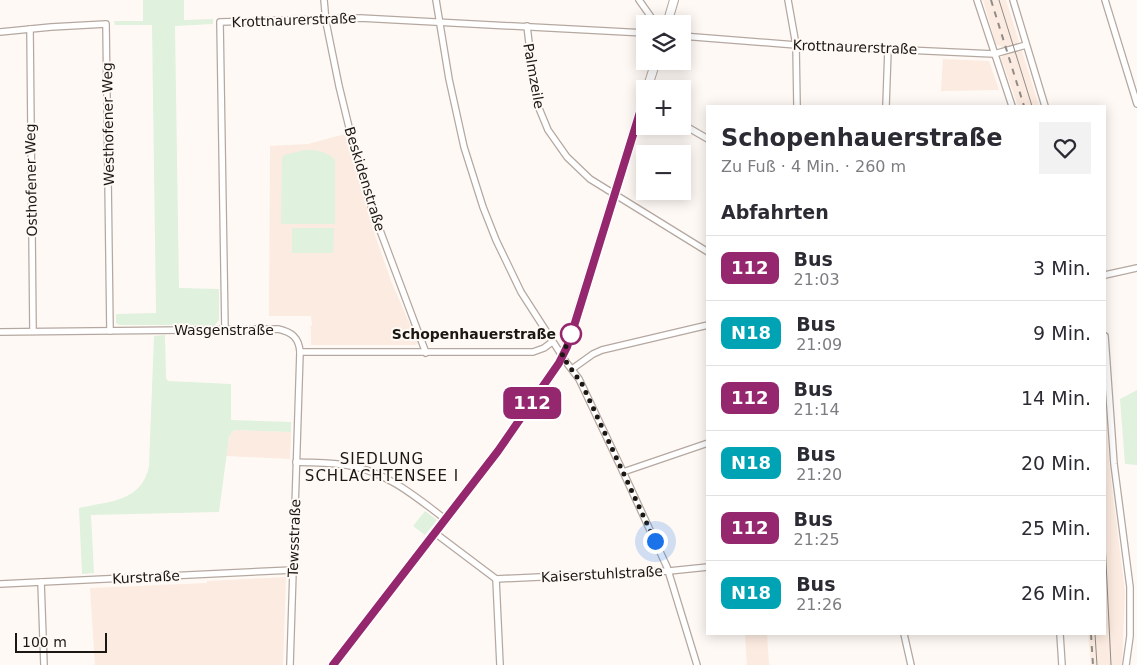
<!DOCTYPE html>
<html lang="de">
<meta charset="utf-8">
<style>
:root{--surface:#fff;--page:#f2f2f3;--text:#2b2b33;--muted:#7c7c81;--line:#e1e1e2}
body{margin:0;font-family:"DejaVu Sans",sans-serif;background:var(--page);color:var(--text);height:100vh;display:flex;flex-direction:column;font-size:19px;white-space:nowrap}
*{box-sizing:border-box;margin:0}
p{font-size:16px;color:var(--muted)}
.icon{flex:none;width:28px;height:28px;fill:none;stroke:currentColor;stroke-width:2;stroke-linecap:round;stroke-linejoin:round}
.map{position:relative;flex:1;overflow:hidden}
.details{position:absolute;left:706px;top:105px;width:400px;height:530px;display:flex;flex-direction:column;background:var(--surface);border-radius:0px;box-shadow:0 2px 12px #0003}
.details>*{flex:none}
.badge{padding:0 10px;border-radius:8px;font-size:18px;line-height:32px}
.tools{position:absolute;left:636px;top:15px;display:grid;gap:10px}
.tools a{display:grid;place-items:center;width:55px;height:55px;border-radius:0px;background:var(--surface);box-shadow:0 2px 12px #0003;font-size:25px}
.scale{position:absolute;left:15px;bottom:12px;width:92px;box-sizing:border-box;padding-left:5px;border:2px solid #1b1713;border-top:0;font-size:14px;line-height:18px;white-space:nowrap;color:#1b1713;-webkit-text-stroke:4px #fff9f5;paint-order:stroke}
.you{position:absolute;width:25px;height:25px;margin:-12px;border:4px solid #fff;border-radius:50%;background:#1a73e8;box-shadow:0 0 0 8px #1a73e833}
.map>.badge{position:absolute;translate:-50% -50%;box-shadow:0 0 0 2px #fff}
h2{padding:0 15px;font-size:19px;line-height:45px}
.round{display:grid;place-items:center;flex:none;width:52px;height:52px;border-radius:0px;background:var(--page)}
.summary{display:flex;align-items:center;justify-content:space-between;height:85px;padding:0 15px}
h1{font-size:24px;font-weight:700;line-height:38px}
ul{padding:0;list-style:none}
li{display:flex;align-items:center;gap:15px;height:65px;padding:0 15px;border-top:1px solid var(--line)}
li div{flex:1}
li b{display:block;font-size:19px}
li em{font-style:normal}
li .badge{min-width:55px;font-weight:700;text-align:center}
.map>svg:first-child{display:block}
</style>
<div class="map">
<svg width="1137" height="665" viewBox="0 0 1137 665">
<rect width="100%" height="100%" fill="#fff9f5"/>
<g fill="#fcebe0">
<polygon points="983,0 1006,0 1039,106 1018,106 1001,58 1004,55 1001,46 996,45"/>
<polygon points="943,59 989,61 999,90 941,91"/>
<polygon points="345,134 375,235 391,281 418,343 416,345 311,345 311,330 310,327 312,325 311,316 269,316 270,146 308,144"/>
<polygon points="1105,382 1109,463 1125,592 1122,665 1091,665 1088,634 1105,634"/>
<polygon points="236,430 291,432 290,459 226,456 230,434"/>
<polygon points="286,577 283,665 95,665 90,588 207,583 207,581"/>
<polygon points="745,634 767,634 769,665 747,665"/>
</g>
<g fill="#e0f1de">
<polygon points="143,0 184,0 184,20 213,19 213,24 175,26 179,288 219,289 219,320 215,325 119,325 116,323 116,314 156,313 152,25 115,25 114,21 143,21"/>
<path d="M305,150C317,150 327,151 335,160V224H281L282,158L284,155Z"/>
<polygon points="292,228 334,228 333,253 292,253"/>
<path d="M165,335L166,378L168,381L231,384V420L291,422V432L236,430L232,432L229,437L219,512L91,515L94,573L82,574L79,508C109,501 142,502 149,466L154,336Z"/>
<polygon points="1137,390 1137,465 1125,464 1120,399"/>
<polygon points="425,511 437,520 425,535 413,526"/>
</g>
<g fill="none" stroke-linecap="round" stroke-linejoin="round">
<g stroke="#b5a8a0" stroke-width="8">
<g id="minor">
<polyline points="324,0 326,22 339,86 356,156 372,209 426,353"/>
<polyline points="436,0 449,79 464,147 483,207 496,240 521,292 566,362 579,379 625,476 667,567 697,665"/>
<polyline points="639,0 656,24"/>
<polyline points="788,0 796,45 797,106"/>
<polyline points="977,0 1012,106"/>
<polyline points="1013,0 1045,106"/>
<polyline points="1105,0 1137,104"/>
<polyline points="527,26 536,101 548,130 567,157 590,179 708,252"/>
<polyline points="30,29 33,331"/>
<polyline points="0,32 51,27 106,24 110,331"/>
<polyline points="682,36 796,45 994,54 1026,45"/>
<polyline points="886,106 888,49"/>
<polyline points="682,124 708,139"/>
<polyline points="1105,275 1137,268"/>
<polyline points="225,330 220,22 360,18 645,33"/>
<path d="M0,332L278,329C292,332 299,338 300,352L290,665"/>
<polyline points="1105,336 1114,464 1130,587 1130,636 1126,665"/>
<polyline points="300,352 533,352 544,348 552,342"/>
<polyline points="572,369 593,354 602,350 708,325"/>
<path d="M296,462C314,463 333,462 351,466C388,473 416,497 445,519"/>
<polyline points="623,472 708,443"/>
<polyline points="435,533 496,579 500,665"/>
<polyline points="496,579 669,571 708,567"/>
<polyline points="41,582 44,665"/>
<polyline points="0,584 293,570"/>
<polyline points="904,634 911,665"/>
<polyline points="1060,634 1062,665"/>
</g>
</g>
<g stroke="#b5a8a0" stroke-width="10">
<g id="secondary">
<polyline points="667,24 674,0"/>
<polyline points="647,89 656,61"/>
<polyline points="333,665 498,451 559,363 569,341 645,96"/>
</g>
</g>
<use href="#minor" stroke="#fff" stroke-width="5.5"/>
<use href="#secondary" stroke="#fff" stroke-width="8"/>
<g stroke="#908b87" stroke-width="1">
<polyline points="999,0 1032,106"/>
<polyline points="1105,541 1111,665"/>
<polyline points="1095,634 1097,665"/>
</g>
<g stroke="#908b87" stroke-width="2" stroke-dasharray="6 6" stroke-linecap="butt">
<polyline points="991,0 1024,106"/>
<polyline points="1091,634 1093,665"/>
</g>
</g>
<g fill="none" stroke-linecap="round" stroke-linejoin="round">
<g stroke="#fff" stroke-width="11">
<polyline id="line" points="333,665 498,451 559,363 567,347 574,326 645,96"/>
</g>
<use href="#line" stroke="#95276e" stroke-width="8"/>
<polyline stroke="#1b1713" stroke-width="5" stroke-dasharray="0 9" points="571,334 572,332 562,356 582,384 655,541"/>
</g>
<circle fill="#fff" stroke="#95276e" stroke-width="2.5" cx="571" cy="334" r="10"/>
<g text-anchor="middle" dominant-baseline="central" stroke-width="4" stroke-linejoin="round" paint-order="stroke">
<g font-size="14" fill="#1b1713" stroke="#fff9f5">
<text transform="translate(294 20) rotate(-2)">Krottnaurerstraße</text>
<text transform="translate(855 47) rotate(2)">Krottnaurerstraße</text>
<text transform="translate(534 76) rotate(80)">Palmzeile</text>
<text transform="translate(108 124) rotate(-91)">Westhofener Weg</text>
<text transform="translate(365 179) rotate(73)">Beskidenstraße</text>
<text transform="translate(31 180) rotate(-91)">Osthofener Weg</text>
<text x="224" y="330">Wasgenstraße</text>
<text transform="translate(294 538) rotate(-88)">Tewsstraße</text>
<text transform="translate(602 574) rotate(-3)">Kaiserstuhlstraße</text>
<text transform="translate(146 577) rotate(-3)">Kurstraße</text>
</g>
<g font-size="14" font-weight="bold" fill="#1b1713" stroke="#fff9f5" text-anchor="end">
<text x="556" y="334">Schopenhauerstraße</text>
</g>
<g font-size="15" letter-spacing="1" fill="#1b1713" stroke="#fff9f5">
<text x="382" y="459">SIEDLUNG<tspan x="382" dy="17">SCHLACHTENSEE I</tspan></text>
</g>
</g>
</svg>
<div class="tools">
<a><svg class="icon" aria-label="layers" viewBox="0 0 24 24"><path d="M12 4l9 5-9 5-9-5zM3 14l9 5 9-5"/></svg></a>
<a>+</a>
<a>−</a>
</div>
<div class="scale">100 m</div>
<div class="you" style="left:655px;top:541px"></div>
<b class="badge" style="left:532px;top:403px;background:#95276e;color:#fff">112</b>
<section class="details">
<div class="summary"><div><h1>Schopenhauerstraße</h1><p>Zu Fuß · 4 Min. · 260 m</p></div><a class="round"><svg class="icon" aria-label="heart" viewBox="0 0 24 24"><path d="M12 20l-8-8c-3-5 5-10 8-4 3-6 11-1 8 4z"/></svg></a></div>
<h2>Abfahrten</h2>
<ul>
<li><span class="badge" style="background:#95276e;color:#fff">112</span><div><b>Bus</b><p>21:03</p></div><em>3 Min.</em></li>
<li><span class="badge" style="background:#00a3b4;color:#fff">N18</span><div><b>Bus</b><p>21:09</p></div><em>9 Min.</em></li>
<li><span class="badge" style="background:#95276e;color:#fff">112</span><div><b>Bus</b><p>21:14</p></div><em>14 Min.</em></li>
<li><span class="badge" style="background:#00a3b4;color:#fff">N18</span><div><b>Bus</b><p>21:20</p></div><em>20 Min.</em></li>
<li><span class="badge" style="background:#95276e;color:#fff">112</span><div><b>Bus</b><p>21:25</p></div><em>25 Min.</em></li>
<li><span class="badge" style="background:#00a3b4;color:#fff">N18</span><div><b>Bus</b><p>21:26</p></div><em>26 Min.</em></li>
</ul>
</section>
</div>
